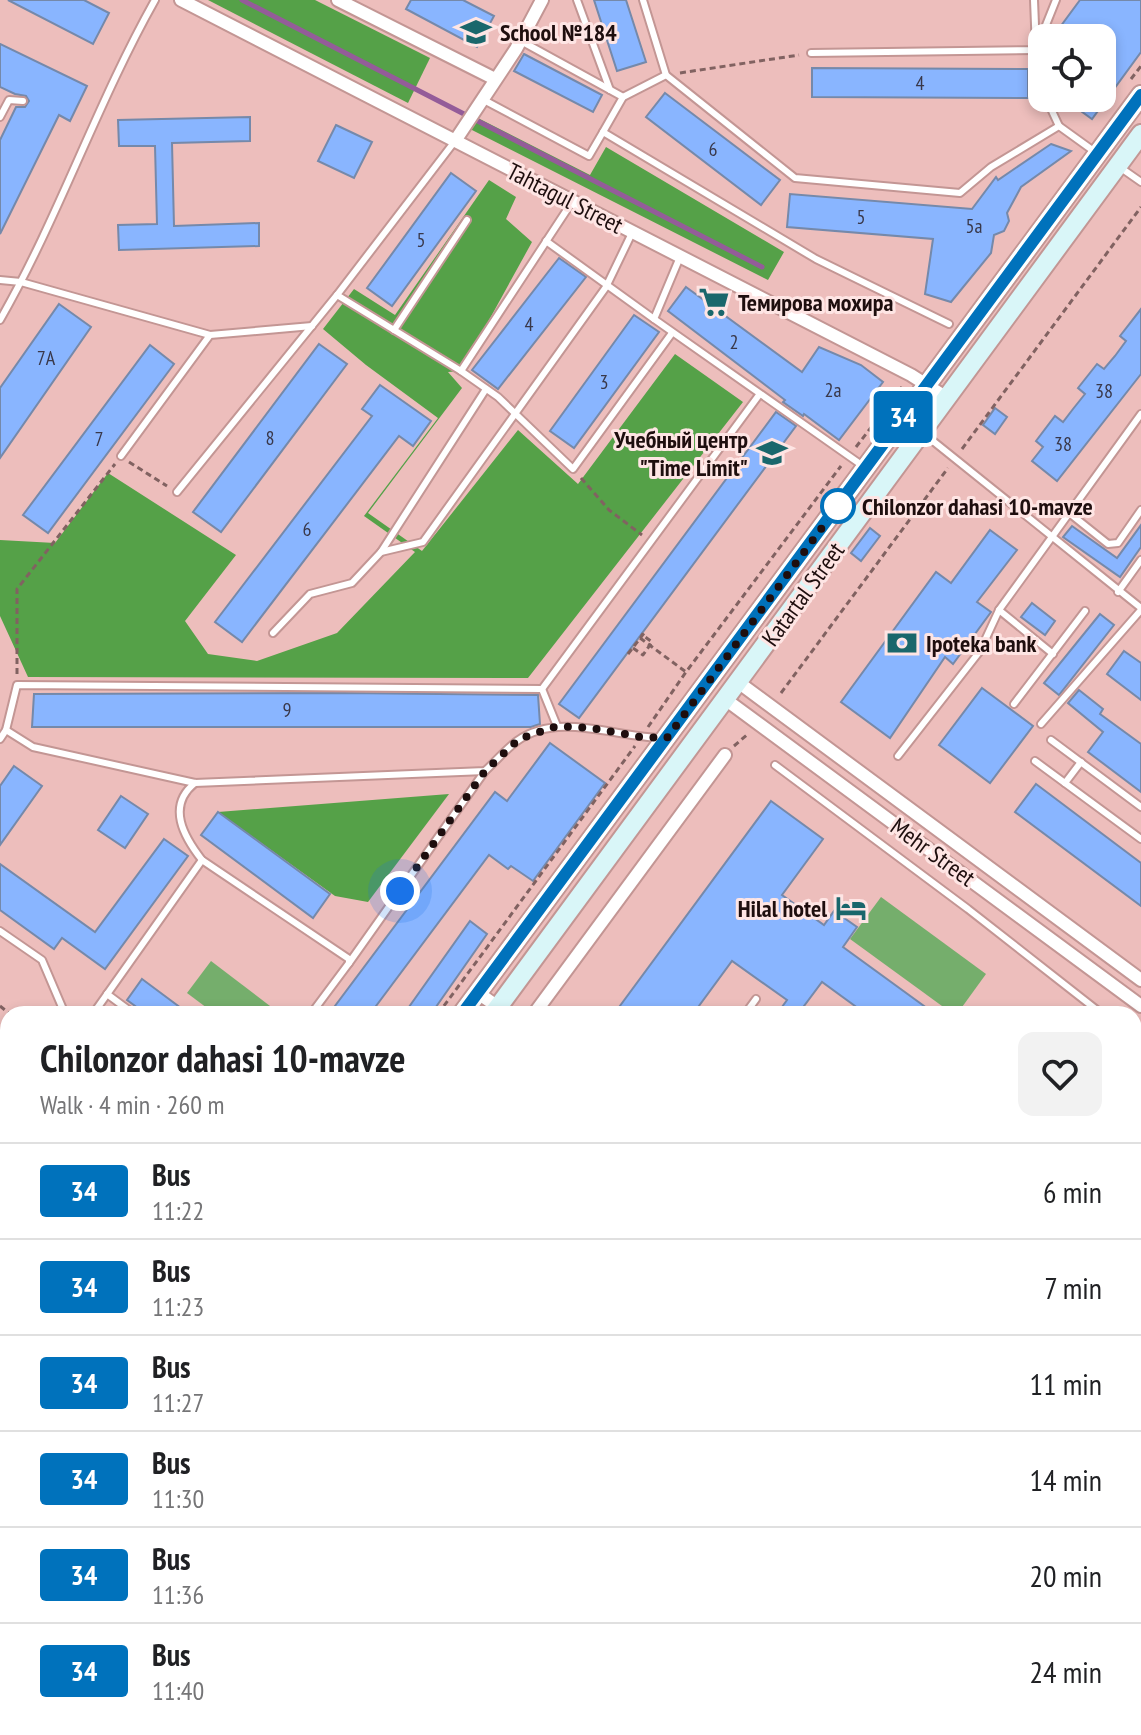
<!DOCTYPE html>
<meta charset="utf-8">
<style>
:root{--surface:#fff;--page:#f2f2f2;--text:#202124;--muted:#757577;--line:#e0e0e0}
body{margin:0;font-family:"PT Sans Narrow",sans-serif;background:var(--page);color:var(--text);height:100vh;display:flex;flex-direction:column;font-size:30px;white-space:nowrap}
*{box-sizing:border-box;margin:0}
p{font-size:26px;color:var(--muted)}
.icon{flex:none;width:44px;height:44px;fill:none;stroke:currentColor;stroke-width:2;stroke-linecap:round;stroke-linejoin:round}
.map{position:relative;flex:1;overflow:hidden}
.drawer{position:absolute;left:0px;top:1006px;width:1142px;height:730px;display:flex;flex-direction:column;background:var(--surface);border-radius:24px 24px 0 0;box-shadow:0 4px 12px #0003}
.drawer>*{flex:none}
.badge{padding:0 16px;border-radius:6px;font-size:28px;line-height:52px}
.controls{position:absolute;left:1028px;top:24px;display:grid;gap:16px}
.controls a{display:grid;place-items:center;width:88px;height:88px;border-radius:16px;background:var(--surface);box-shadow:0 4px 12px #0003;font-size:40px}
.you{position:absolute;width:40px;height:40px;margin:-20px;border:6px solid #fff;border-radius:50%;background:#1a73e8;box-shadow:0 0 0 12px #1a73e833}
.map>.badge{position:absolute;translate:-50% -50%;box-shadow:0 0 0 4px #fff}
.round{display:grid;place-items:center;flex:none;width:84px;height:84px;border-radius:16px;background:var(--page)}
.summary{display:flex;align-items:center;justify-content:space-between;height:136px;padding:0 40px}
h1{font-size:38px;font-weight:700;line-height:60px}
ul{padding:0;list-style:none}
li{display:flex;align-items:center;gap:24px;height:96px;padding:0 40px;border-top:2px solid var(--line)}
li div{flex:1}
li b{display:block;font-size:30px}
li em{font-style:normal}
li .badge{min-width:88px;font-weight:700;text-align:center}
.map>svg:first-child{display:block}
</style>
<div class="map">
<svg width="1141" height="1735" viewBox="0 0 1141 1735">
<rect width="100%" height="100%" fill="#edbebc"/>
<g fill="#75ae6c">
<polygon points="881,897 986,974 957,1014 953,1014 850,939"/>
<polygon points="211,961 270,1006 264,1014 215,1014 187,993"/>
<polygon points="970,1728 1109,1728 1118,1735 979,1735"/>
</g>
<g fill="#55a148">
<polygon points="208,0 315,0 430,58 408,103"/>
<polygon points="476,117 590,175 606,147 784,252 768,280 470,129"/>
<polygon points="489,180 516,197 506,219 532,242 461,371 448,372 462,388 368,513 422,551 518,430 578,484 675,354 743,402 528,678 28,677 0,616 0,540 55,543 108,473 236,555 185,621 208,654 257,661 337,633 415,552 364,516 438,418 366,365 323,329 354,289 395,315"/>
<polygon points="449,794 368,902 335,896 218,812"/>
<polygon points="354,1728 512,1728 506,1735 348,1735"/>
<polygon points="582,1728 660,1728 654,1735 577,1735"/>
</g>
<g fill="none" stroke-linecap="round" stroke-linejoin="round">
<polyline stroke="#945c99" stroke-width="5" points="242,0 762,267"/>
</g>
<g fill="#89b5ff" stroke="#7589aa" stroke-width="2">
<polygon points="8,0 84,0 109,13 93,44"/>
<polygon points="411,0 463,0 494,16 477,47 406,9"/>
<polygon points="594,0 626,0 646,62 617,71"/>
<polygon points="1080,0 1141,0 1141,52 1092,119 1063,98 1102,98 1102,38 1052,38"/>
<polygon points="0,44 87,86 70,121 59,115 0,234 0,140 16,107 25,107 29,101 26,96 15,94 0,87"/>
<polygon points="524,54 602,95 593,112 514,71"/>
<polygon points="812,68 1028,69 1028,98 812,97"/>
<polygon points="665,93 780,180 761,205 646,117"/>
<polygon points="250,117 250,141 172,143 174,226 259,223 259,246 119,250 118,225 157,224 155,146 119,146 118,120"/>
<polygon points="336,125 372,142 354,178 318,161"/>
<polygon points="1051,144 1071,151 1021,187 1007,213 1009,221 1004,231 994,235 991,253 951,302 925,294 933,239 787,227 790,194 972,209 996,177 998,180"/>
<polygon points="451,173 476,191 392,306 367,288"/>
<polygon points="559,258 586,277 498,389 472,370"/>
<polygon points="686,287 802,372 819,347 861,365 883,382 839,440 804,414 803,416 783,402 785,400 668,311"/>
<polygon points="59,304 91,327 0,458 0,388"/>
<polygon points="1141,309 1141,374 1057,481 1032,461 1043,447 1036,441 1055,416 1063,422 1073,409 1085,394 1078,388 1097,364 1104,369 1115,356 1126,341 1120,336"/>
<polygon points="634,315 659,332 574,448 550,431"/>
<polygon points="319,344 347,364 221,532 193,512"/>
<polygon points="150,345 174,364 48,533 23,515"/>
<polygon points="380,385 431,421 413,446 399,436 242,642 215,622 372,416 362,409"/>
<polygon points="995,408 1007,417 995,434 983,425"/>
<polygon points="776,412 796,426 579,718 559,704"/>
<polygon points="1141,525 1141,547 1120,577 1063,537 1072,526 1117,558"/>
<polygon points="870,528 880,536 861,561 851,553"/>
<polygon points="990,530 1017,550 977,602 991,612 953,664 945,657 890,738 841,702 936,572 951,583"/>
<polygon points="1032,603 1055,621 1045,635 1021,617"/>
<polygon points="1100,614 1114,625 1059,695 1044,683"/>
<polygon points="1124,651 1141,663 1141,700 1107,674"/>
<polygon points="982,688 1033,726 990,783 939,745"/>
<polygon points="1079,690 1103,709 1100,714 1141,744 1141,792 1088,752 1103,732 1068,703"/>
<polygon points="343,693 538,695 540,724 531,727 32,727 34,694"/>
<polygon points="550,743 605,783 533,881 511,866 508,869 489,855 370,1014 329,1014 495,792 507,801"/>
<polygon points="14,766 42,786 0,845 0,786"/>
<polygon points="1036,784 1141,863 1141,906 1015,812"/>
<polygon points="121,796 148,814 125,848 98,830"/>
<polygon points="771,801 823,839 782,895 824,925 834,911 857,927 843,947 935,1014 866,1014 822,982 798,1014 777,1014 787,1000 732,961 693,1014 614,1014"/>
<polygon points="218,812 330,894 313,918 201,835"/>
<polygon points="164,839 188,856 105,969 62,938 54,949 0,910 0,864 95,932"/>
<polygon points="470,921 487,934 431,1014 404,1014"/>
<polygon points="142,979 189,1014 146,1014 127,1000"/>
</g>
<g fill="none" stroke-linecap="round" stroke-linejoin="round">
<g stroke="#c39694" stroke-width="10">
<g id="lane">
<polyline points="577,0 610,90"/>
<polyline points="643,0 666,75 795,178 960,193 991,167 1059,126 1095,152"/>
<polyline points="1034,0 1036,50 1042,80"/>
<polyline points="521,41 623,97"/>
<polyline points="811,53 1036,50 1056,0"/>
<polyline points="1046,98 1059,126"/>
<polyline points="482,99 589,156 603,132 816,259 949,324"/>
<polyline points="0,117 9,100 23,101"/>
<polyline points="603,132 623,97 666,75"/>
<polyline points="455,141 337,295 461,371"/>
<polyline points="1121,168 1141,182"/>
<polyline points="572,202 461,371 498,397 573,469 672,333"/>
<polyline points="546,241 654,319"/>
<polyline points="680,257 654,319 863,466"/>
<polyline points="0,280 21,282 210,335"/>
<path d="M0,320C59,217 97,103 155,0"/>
<polyline points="394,330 467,220"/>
<polyline points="923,433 1141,608"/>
<polyline points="121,456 210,335 312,326"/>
<polyline points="177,492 337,295"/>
<polyline points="1068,512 1108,544 1118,543 1141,510"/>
<polyline points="381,552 486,389"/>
<polyline points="1118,592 1141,560"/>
<polyline points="999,610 1053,654"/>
<polyline points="273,633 310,594 352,583 381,552 423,542 606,287 632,233"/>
<polyline points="542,689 759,395"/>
<polyline points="1014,704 1085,611"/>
<polyline points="1041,724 1141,610"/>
<path d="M6,730L33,747L195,783L485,771C496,761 506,749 517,741C559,711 617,738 663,738"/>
<polyline points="0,739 6,730 17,685 542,689 557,726"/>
<polyline points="1051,740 1141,807"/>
<polyline points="898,756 980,651 999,610 1141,414"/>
<polyline points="1035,761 1141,839"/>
<polyline points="775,765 968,909 1102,1014"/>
<path d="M195,783C166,806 184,837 202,860L349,959V963L311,1014"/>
<polyline points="1065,783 1081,762"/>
<polyline points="0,931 42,960 65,1014"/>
<polyline points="349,963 485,771"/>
<polyline points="107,994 134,1014"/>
<polyline points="93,1014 202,860"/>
<polyline points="745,1014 756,999"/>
<polyline points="1134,1039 1141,1045"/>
<polyline points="0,1076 8,1081"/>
<polyline points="1134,1091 1141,1082"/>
<polyline points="0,1178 8,1165"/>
<polyline points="1134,1262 1141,1253"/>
<polyline points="0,1449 8,1438"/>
<polyline points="1134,1462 1141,1467"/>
<polyline points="0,1498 8,1505"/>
<polyline points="280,1728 284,1731 286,1728"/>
<polyline points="427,1735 433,1728"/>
<polyline points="563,1735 569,1728"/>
<polyline points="675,1735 681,1728"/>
</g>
</g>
<g stroke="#c39694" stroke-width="16">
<g id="street">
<polyline points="181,0 911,375 947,398"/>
<polyline points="338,0 495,79"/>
<polyline points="455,141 516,49 542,0"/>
<polyline points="738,682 1141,980"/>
<polyline points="725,699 1141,1006"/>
<polyline points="478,993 508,1014"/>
<polyline points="534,1014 725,755"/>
<polyline points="1134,1407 1141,1397"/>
<polyline points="733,1728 742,1735"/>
<polyline points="823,1735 828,1728"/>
</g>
</g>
<g stroke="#c39694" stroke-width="22">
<g id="secondary">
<polyline points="462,1014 1141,95"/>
<polyline points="493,1014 1141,134"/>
<polyline points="0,1640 8,1629"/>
</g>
</g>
<g stroke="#fff" stroke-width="28">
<g id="highway">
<polyline points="0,1596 8,1592"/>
<polyline points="0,1669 8,1676"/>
<polyline points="73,1728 82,1735"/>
</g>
</g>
<g stroke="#816261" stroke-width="3" stroke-dasharray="6 4" stroke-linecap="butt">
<polyline points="680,73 799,55"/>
<polyline points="1131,79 1141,66"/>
<polyline points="856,447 902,387"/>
<polyline points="962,449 1141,207"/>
<polyline points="129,462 167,486"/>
<polyline points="581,478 609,510 642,535"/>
<polyline points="640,638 686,672"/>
<polyline points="633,648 643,655 652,642 641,634"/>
<polyline points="628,654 645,632"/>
<polyline points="17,674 17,589 115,464"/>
<polyline points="781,693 948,468"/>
<polyline points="648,727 686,672 841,466"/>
<polyline points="734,746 749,733"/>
<polyline points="0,1006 10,1014"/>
<polyline points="438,1014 635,746"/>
<polyline points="135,1728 143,1735"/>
</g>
<use href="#lane" stroke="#fff" stroke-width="6"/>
<use href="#street" stroke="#fff" stroke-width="12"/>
<use href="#secondary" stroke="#d9f6f8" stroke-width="18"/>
<use href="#highway" stroke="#7fe2e9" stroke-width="24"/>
</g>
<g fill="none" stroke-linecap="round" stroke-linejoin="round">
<g stroke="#fff" stroke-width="18">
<polyline id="line" points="462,1014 1141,95"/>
</g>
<use href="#line" stroke="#0072bc" stroke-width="12"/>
<polyline stroke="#1e0e0e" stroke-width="8" stroke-dasharray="0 14.4" points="400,891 485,771 519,739 557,726 591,728 641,737 667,738 838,506"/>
</g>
<defs>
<g id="school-bare" transform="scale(2.4)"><path d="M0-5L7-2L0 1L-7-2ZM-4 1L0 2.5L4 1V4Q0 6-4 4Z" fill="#1a676c" stroke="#fee5e4" stroke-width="2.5" paint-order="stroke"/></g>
<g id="supermarket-bare" transform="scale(2.4)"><path d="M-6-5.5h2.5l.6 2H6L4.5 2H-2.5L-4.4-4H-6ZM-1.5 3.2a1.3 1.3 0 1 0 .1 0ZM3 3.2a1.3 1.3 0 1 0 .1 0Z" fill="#1a676c" stroke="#fee5e4" stroke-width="2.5" paint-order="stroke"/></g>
<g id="bank-bare" transform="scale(2.4)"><path d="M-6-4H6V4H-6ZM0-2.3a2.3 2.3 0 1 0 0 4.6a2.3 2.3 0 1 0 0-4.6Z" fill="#1a676c" stroke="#fee5e4" stroke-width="2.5" paint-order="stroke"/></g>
<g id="hotel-bare" transform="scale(2.4)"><path d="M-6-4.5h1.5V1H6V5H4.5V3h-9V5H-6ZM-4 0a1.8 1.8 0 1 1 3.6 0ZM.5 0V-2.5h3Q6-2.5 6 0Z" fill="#1a676c" stroke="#fee5e4" stroke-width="2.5" paint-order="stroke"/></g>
</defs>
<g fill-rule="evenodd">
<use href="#school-bare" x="476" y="32"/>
<use href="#supermarket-bare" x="714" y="302"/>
<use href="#school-bare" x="772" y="453"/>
<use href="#bank-bare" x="902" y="643"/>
<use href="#hotel-bare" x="851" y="908"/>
</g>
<circle fill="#fff" stroke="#0072bc" stroke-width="4" cx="838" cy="506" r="16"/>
<g text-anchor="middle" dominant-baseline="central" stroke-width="6" stroke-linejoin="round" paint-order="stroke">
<g font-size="20" fill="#39384a">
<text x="920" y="83">4</text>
<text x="713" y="149">6</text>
<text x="861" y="217">5</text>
<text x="974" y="226">5a</text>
<text x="421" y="240">5</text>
<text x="529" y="324">4</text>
<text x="734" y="342">2</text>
<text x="46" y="358">7А</text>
<text x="604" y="382">3</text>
<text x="833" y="390">2a</text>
<text x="1104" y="391">38</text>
<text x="270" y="438">8</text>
<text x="99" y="439">7</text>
<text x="1063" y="444">38</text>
<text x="307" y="529">6</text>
<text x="287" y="710">9</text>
</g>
<g font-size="24" font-weight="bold" fill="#1e0e0e" stroke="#fee5e4" text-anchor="start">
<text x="500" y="32">School №184</text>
<text x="738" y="302">Темирова мохира</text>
<text x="748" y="439" text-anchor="end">Учебный центр<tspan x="748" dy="28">"Time Limit"</tspan></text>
<text x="926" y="643">Ipoteka bank</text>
<text x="827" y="908" text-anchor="end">Hilal hotel</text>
</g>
<g font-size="24" fill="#1e0e0e" stroke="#fee5e4">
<text transform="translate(565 198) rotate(27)">Tahtagul Street</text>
<text transform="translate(803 594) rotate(-54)">Katartal Street</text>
<text transform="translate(933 852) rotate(36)">Mehr Street</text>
</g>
<g font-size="24" font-weight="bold" fill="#1e0e0e" stroke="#fee5e4" text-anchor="start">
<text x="862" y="506">Chilonzor dahasi 10-mavze</text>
</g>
</g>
</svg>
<div class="controls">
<a><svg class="icon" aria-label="locate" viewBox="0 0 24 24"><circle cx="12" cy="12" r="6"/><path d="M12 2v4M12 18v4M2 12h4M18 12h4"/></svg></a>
</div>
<div class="you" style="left:400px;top:891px"></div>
<b class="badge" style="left:903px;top:417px;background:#0072bc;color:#fff">34</b>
<section class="drawer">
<div class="summary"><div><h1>Chilonzor dahasi 10-mavze</h1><p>Walk · 4 min · 260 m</p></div><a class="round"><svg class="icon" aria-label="heart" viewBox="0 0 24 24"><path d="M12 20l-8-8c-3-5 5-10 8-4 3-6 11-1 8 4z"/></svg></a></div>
<ul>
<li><span class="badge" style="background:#0072bc;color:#fff">34</span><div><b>Bus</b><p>11:22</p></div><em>6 min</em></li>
<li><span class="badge" style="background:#0072bc;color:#fff">34</span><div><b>Bus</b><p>11:23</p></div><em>7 min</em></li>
<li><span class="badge" style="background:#0072bc;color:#fff">34</span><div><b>Bus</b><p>11:27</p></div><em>11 min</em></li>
<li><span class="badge" style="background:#0072bc;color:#fff">34</span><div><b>Bus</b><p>11:30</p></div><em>14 min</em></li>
<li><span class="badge" style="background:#0072bc;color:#fff">34</span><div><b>Bus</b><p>11:36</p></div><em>20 min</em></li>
<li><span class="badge" style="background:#0072bc;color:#fff">34</span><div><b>Bus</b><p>11:40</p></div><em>24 min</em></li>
</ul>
</section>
</div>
